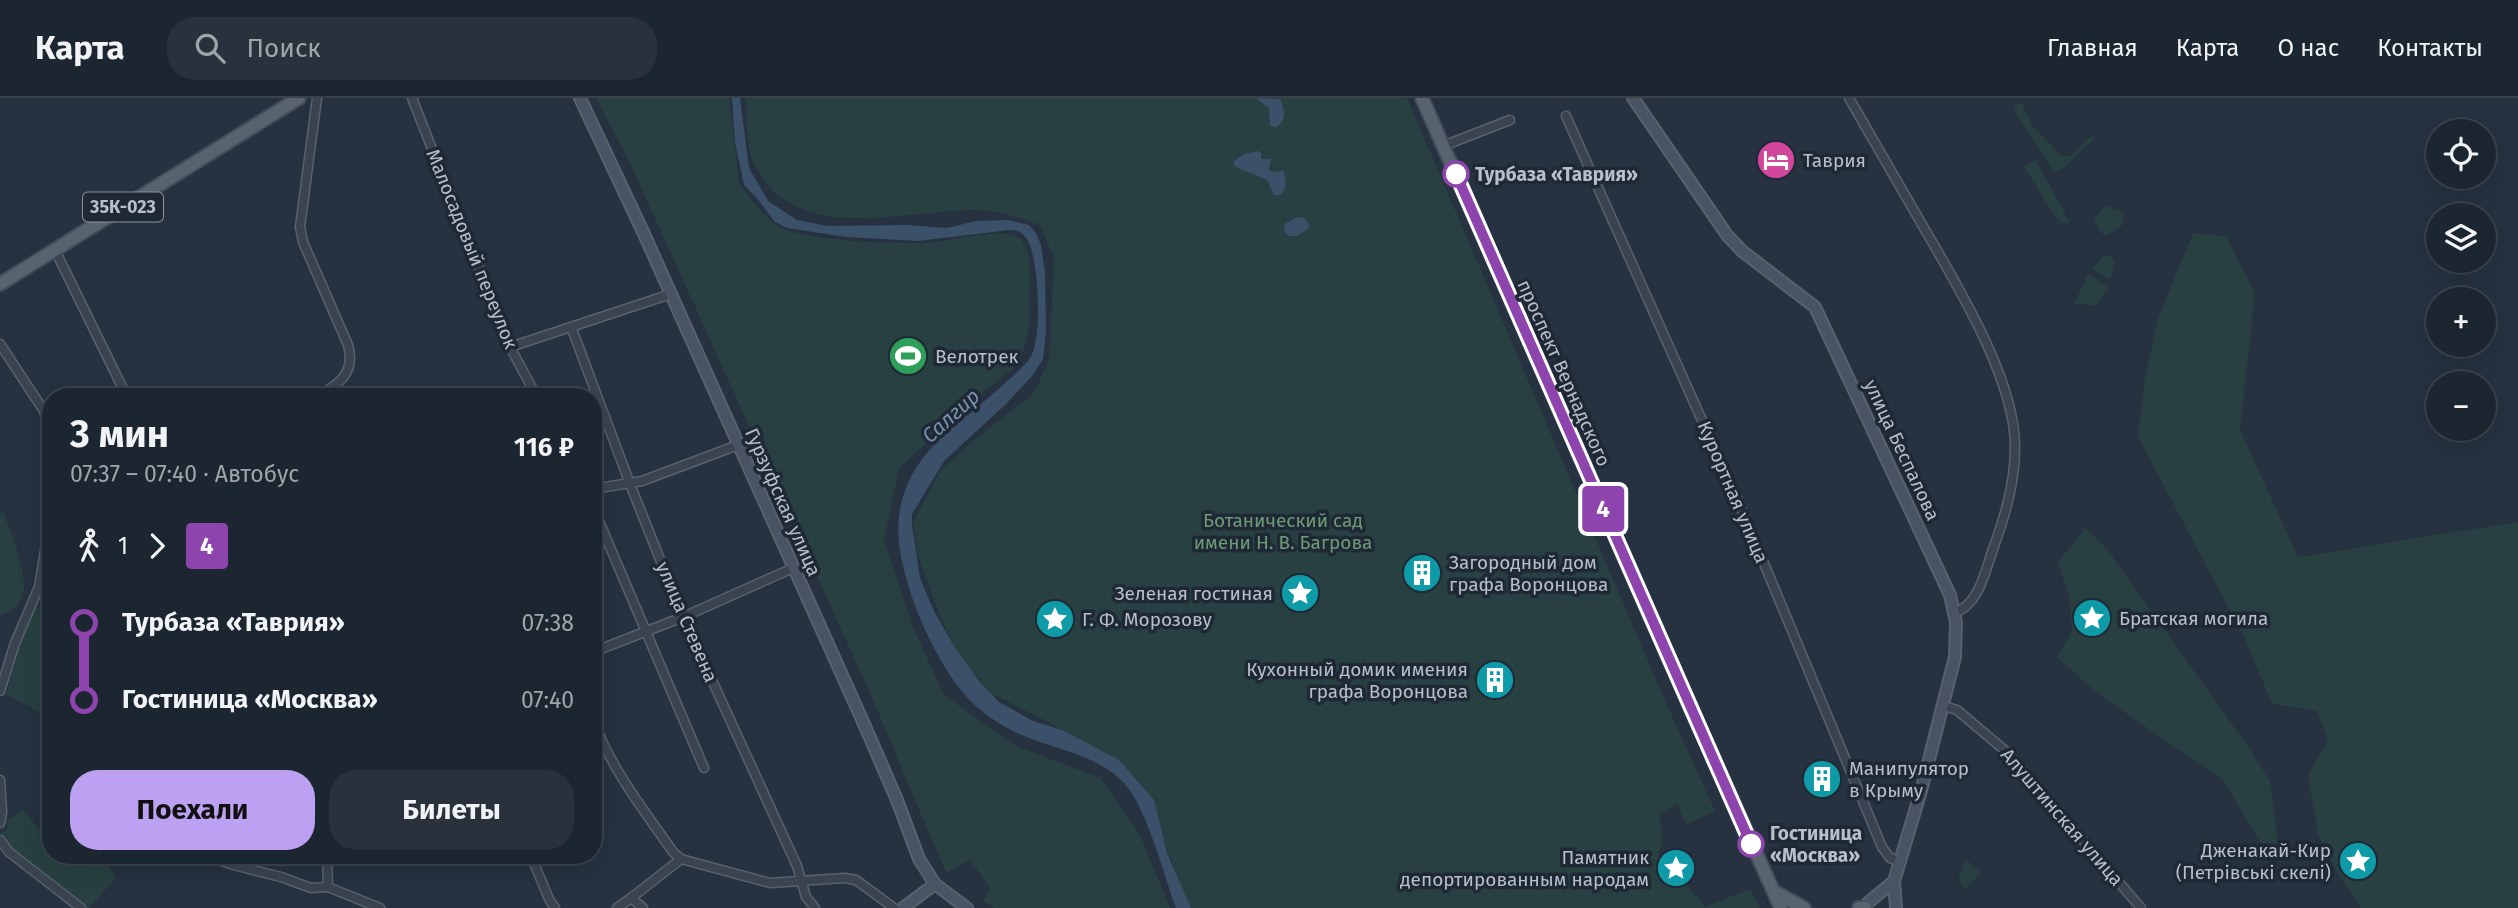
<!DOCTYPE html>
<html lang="ru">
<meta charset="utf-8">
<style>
:root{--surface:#1c2630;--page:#29323c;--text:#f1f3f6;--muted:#a0a5ab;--line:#3a434c;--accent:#bca0f2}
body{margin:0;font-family:"Fira Sans",sans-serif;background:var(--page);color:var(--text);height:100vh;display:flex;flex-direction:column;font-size:26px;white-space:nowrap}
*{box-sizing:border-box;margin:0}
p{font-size:23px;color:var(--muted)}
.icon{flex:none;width:38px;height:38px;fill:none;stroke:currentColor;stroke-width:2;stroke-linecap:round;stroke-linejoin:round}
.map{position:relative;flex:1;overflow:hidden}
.drawer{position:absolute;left:42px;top:290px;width:560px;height:476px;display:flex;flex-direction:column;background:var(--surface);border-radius:28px;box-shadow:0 7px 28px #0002,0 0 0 2px var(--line)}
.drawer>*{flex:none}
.badge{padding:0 14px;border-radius:5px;font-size:24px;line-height:46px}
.buttons{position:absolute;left:2426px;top:21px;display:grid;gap:14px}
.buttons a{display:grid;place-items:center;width:70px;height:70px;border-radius:50%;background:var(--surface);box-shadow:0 7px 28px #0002,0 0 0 2px var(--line);font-size:35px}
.map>.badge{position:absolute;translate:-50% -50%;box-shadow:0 0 0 4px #fff}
.legs{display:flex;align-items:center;gap:10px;height:77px;padding:0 28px;font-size:23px}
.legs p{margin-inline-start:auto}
.overview{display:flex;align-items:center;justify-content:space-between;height:119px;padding:0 28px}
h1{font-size:38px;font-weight:700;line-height:52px}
.primary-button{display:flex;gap:14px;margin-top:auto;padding:14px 28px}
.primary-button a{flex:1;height:80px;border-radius:28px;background:var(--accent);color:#111;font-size:28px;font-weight:700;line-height:80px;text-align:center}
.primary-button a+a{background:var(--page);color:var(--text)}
ul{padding:0 28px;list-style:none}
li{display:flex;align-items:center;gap:24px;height:77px;font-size:26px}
li i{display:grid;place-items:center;width:10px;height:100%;margin:0 9px;background:currentColor}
li i::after{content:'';width:18px;height:18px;margin:-9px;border:5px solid;border-radius:50%;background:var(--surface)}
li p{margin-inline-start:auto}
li:first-child i{background:linear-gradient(#0000 50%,currentColor 0)}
li:last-child i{background:linear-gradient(currentColor 50%,#0000 0)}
header{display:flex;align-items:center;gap:42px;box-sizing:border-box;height:98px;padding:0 35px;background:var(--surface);border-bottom:2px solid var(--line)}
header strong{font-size:33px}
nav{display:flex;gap:38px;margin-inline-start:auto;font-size:24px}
.search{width:490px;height:63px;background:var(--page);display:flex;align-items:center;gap:18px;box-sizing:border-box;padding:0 24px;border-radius:28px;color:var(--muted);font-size:26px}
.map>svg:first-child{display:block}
</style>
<header>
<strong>Карта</strong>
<div class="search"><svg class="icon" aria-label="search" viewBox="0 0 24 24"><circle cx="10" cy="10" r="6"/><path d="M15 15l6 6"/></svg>Поиск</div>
<nav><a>Главная</a><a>Карта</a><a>О нас</a><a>Контакты</a></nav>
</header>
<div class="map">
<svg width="2518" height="810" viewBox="0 0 2518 810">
<rect width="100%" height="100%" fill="#263240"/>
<g fill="#284041">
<path d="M596,0H729L739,83C746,97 767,122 781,130C807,143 905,147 935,144C954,142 1005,128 1020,141C1033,152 1030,181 1030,197C1030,222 1030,249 1014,269L946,326L899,371L884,441L912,527L944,597L1014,647L1100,680L1139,735L1170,810H995L983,803L990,790L970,762L946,775L869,593L629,63Z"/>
<path d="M746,0H1407L1666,605L1715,713L1686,727L1677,705L1659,717L1663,742L1658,756L1660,768L1668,780L1686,786L1705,809L1750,791L1760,810H1190L1164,744L1118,664L1049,624L992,596L957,556L943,526L918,458L913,424L940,373L973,343L1034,295L1049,261L1054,160L1040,127C1020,120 999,113 978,112C914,111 801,146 761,77C758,72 753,65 751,59C746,41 747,18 746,0Z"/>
<polygon points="2017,5 2022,6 2033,29 2061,58 2070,58 2088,40 2097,38 2062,71 2054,74 2017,18 2014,11"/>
<polygon points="2036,62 2070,125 2061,125 2057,121 2024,69"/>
<polygon points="2105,108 2124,114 2122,128 2106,138 2100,134 2094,120"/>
<polygon points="2193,135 2226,138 2255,195 2240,332 2298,459 2518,424 2518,810 2361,810 2339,778 2318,736 2308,677 2328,642 2317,613 2272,606 2245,541 2138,339 2144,286 2157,223"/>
<polygon points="2109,157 2115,162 2110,182 2092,171 2104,158"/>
<polygon points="2088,176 2109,190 2096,207 2074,206"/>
<path d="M3,414C11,435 34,487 19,506C15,511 5,515 0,518V415Z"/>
<polygon points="2086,430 2107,451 2244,643 2270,683 2278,749 2260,744 2223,682 2101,598 2057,559 2072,533 2070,502 2058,464"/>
<polygon points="36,509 51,511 51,610 39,614 6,596 26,526"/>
<polygon points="24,712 45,740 51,735 51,758 102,758 116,780 89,810 85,810 13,753 1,736 8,731 6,723"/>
<polygon points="1965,760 1981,775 1965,791 1958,783"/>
</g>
<g fill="#3b5169">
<path d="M732,0H740L749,70L768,103L797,122L827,128L907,127L947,130L976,123L1007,122L1029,127L1036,135L1041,147L1045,175L1046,233L1043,261L1033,277L1006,306L944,363L912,416V427L920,480L934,513L955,550L979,583L999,604L1033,623L1062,632L1119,662L1154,702L1167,755L1191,810H1176C1163,776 1146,703 1119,680C1090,654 1047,650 1013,633C993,623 974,609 960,591C929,552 893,469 899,419C907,353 960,327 1004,286C1013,278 1023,270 1030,260C1043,242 1039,160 1027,141C1022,134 1016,132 1009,132L918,143L846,139L787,130L775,124L756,99L744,87L735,44Z"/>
<path d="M1256,0L1280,1C1285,12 1287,23 1276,29L1270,28L1269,10Z"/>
<polygon points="1258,53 1261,55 1261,61 1271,61 1269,71 1272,74 1284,73 1286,87 1281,97 1274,97 1267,82 1236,69 1233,64 1244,56"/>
<polygon points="1297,119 1304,120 1308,124 1309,130 1297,138 1289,138 1284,133 1285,126"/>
</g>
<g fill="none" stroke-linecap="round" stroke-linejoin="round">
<g stroke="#58626d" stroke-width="11">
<g id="street">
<polyline points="412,0 510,249 537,299"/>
<path d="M1849,0C1874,43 1899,86 1924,130C1957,187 2016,283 2015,350C2015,386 2004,421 1992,454C1984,477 1979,505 1955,515"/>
<polyline points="1566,18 1738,403 1882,749 1890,760 1901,764"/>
<polyline points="1443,48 1510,22"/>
<polyline points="55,152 127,299"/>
<polyline points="572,231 630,386 683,519 797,768 806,799 815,810"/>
<polyline points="0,246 42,310 51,327"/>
<polyline points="510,249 671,196"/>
<path d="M317,299C339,286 356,275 348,247L303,144L300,129L317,0"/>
<polyline points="593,391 642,383 738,347"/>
<polyline points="593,409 704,670"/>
<polyline points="593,554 683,519 793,470"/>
<polyline points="0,593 15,545 39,489 45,453 51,437"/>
<polyline points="1944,608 1957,612 2008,655 2141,810"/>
<path d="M593,621C611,671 643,711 673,754L681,761L770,785L844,780L856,782L894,810"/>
<polyline points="0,682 2,714 0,725"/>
<polyline points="0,742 9,754 81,810"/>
<polyline points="209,758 233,767 281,779 311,790 328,789 380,810"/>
<polyline points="327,758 328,789"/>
<polyline points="531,758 549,801 555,810"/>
<polyline points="631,800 681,761"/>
<polyline points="617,810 631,800 643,810"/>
</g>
</g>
<g stroke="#58626d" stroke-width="14">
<g id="secondary">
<polyline points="580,0 644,136 864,626 897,702 919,761 935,786 967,810"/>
<polyline points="1633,0 1727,137 1742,153 1815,209 1950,497 1956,524 1955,559 1921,693 1894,783 1896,810"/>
<polyline points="1863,809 1894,783"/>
<polyline points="903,810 935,786"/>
</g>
</g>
<g stroke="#434d59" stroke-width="16">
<g id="primary">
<polyline points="1422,0 1691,611 1781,810"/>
<polyline points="0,186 299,0"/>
<polyline points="1775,794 1804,810"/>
<polyline points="1859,810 1865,810"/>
</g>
</g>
<use href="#street" stroke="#3a4450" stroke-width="8"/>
<use href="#secondary" stroke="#485363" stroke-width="10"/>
<use href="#primary" stroke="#586370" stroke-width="12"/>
</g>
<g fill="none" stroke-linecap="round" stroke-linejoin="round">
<g stroke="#fff" stroke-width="16">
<polyline id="line-1" points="1456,76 1751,746"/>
</g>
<use href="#line-1" stroke="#8e44ad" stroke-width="10"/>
</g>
<defs>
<g id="hotel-disc" transform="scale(2.0125)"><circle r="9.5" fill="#d1479c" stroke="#1f2935"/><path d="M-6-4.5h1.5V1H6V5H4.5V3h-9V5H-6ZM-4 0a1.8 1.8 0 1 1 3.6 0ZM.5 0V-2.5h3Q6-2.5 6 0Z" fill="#fff"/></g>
<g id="stadium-disc" transform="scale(2.0125)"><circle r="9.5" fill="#2e9e5b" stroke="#1f2935"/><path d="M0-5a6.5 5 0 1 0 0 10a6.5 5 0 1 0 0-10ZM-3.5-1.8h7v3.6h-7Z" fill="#fff"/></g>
<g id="building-disc" transform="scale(2.0125)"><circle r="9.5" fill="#0f9aa8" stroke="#1f2935"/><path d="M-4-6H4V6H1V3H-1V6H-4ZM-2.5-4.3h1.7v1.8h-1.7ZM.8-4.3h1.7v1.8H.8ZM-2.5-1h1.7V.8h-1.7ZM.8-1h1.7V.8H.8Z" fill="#fff"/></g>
<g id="sight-disc" transform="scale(2.0125)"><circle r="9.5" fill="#0f9aa8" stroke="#1f2935"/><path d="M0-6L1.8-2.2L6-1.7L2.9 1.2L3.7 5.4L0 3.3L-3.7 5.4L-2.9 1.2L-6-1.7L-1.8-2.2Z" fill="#fff"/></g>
</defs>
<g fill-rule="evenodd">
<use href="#hotel-disc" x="1776" y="62"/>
<use href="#stadium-disc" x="908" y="258"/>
<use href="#building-disc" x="1422" y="475"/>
<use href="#sight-disc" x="1300" y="495"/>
<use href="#sight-disc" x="2092" y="520"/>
<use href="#sight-disc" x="1055" y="521"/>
<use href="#building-disc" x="1495" y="582"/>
<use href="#building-disc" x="1822" y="681"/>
<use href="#sight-disc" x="2358" y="763"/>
<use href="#sight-disc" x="1676" y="770"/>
</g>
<g fill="#fff" stroke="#8e44ad" stroke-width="3.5">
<circle cx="1456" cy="76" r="12"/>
<circle cx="1751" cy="746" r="12"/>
</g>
<g text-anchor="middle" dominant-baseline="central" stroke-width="7" stroke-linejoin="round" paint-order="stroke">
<rect fill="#1f2935" stroke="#89929d" stroke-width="2" x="83" y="94.5" width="80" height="29" rx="5"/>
<g font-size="18" font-weight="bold" fill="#b6bfca">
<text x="123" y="109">35К-023</text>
</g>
<g font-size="19" fill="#b6bfca" stroke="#1f2935" text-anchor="start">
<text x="1803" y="62">Таврия</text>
<text x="935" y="258">Велотрек</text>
<text x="1449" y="464">Загородный дом<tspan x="1449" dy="22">графа Воронцова</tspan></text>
<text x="1273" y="495" text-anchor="end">Зеленая гостиная</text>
<text x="2119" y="520">Братская могила</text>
<text x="1082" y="521">Г. Ф. Морозову</text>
<text x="1468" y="571" text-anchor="end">Кухонный домик имения<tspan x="1468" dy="22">графа Воронцова</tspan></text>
<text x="1849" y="670">Манипулятор<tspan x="1849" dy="22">в Крыму</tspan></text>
<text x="2331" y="752" text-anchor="end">Дженакай-Кир<tspan x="2331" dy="22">(Петрівські скелі)</tspan></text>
<text x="1649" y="759" text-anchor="end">Памятник<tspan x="1649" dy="22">депортированным народам</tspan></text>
</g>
<g font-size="19" font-weight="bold" fill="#b6bfca" stroke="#1f2935" text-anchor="start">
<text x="1475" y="76">Турбаза «Таврия»</text>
<text x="1770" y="735">Гостиница<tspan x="1770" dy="22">«Москва»</tspan></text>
</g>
<g font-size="19" fill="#b6bfca" stroke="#1f2935">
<text transform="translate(472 151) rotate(68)">Малосадовый переулок</text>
<text transform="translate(1564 275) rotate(66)">проспект Вернадского</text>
<text transform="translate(1902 352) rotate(65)">улица Беспалова</text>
<text transform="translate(1733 394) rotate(67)">Курортная улица</text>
<text transform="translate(783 404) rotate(66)">Гурзуфская улица</text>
<text transform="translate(687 524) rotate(67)">улица Стевена</text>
<text transform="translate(2062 719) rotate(49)">Алуштинская улица</text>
</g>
<g font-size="19" fill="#6e9b76" stroke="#1f2935">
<text x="1283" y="422">Ботанический сад<tspan x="1283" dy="22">имени Н. В. Багрова</tspan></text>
</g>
<g font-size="21" font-style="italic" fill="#7791ad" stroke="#1f2935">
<text transform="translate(951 318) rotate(-42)">Салгир</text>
</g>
</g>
</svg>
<div class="buttons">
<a><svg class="icon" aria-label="locate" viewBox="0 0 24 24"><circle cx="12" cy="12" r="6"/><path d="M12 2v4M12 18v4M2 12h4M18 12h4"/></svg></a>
<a><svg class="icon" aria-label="layers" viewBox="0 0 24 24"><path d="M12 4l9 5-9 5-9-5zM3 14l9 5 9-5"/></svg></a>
<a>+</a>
<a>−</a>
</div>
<b class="badge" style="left:1603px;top:411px;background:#8e44ad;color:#fff">4</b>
<section class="drawer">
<div class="overview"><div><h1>3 мин</h1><p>07:37 – 07:40 · Автобус</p></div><b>116 ₽</b></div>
<div class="legs"><svg class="icon" aria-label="walk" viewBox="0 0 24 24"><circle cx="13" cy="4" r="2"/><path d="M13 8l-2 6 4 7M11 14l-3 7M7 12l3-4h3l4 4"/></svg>1<svg class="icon" aria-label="forward" viewBox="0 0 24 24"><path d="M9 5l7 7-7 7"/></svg><b class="badge" style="background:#8e44ad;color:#fff">4</b></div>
<ul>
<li><i style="color:#8e44ad"></i><b>Турбаза «Таврия»</b><p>07:38</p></li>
<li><i style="color:#8e44ad"></i><b>Гостиница «Москва»</b><p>07:40</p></li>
</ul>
<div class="primary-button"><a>Поехали</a><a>Билеты</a></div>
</section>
</div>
